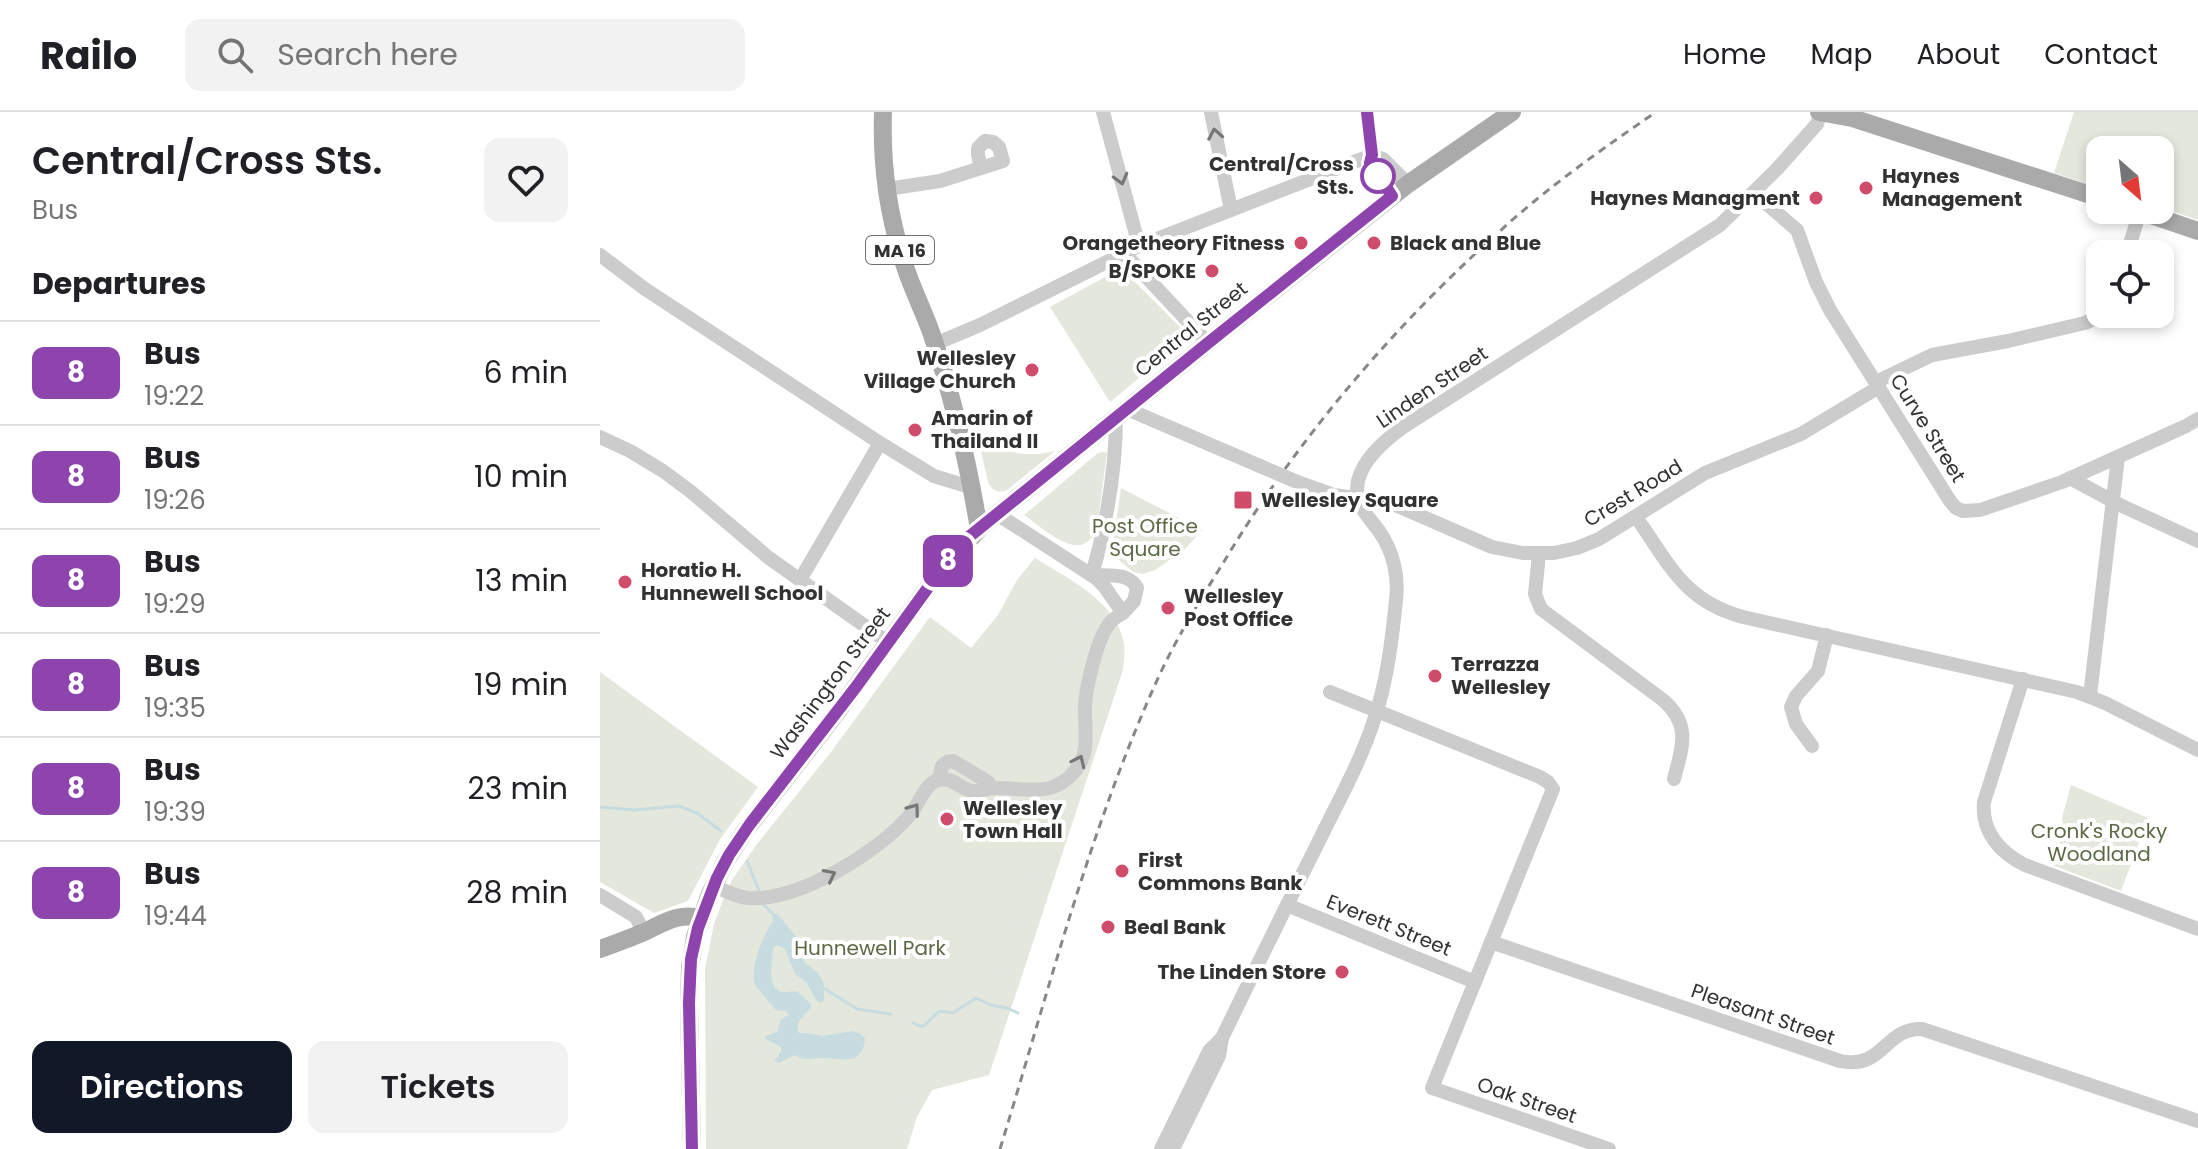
<!DOCTYPE html>
<style>
:root{--surface:#fff;--page:#f2f2f2;--text:#202124;--muted:#757577;--line:#e0e0e0;--accent:#111827}
body{margin:0;font-family:Poppins,sans-serif;background:var(--page);color:var(--text);height:100vh;display:flex;flex-direction:column;font-size:30px;white-space:nowrap}
*{box-sizing:border-box;margin:0}
p{font-size:26px;color:var(--muted)}
.icon{flex:none;width:44px;height:44px;fill:none;stroke:currentColor;stroke-width:2;stroke-linecap:round;stroke-linejoin:round}
.map{position:relative;flex:1;overflow:hidden}
.sheet{display:flex;flex-direction:column;background:var(--surface);width:600px}
.sheet>*{flex:none}
.badge{padding:0 16px;border-radius:12px;font-size:28px;line-height:52px}
.needle{width:52px;rotate:152deg}
.buttons{position:absolute;left:1486px;top:24px;display:grid;gap:16px}
.buttons a{display:grid;place-items:center;width:88px;height:88px;border-radius:16px;background:var(--surface);box-shadow:0 4px 12px #0003;font-size:40px}
.map>.badge{position:absolute;translate:-50% -50%;box-shadow:0 0 0 4px #fff}
h2{padding:0 32px;font-size:30px;line-height:72px}
.round{display:grid;place-items:center;flex:none;width:84px;height:84px;border-radius:16px;background:var(--page)}
.headline{display:flex;align-items:center;justify-content:space-between;height:136px;padding:0 32px}
h1{font-size:38px;font-weight:600;line-height:60px}
.button{display:flex;gap:16px;margin-top:auto;padding:16px 32px}
.button a{flex:1;height:92px;border-radius:16px;background:var(--accent);color:#fff;font-size:32px;font-weight:600;line-height:92px;text-align:center}
.button a+a{background:var(--page);color:var(--text)}
ul{padding:0;list-style:none}
li{display:flex;align-items:center;gap:24px;height:104px;padding:0 32px;border-top:2px solid var(--line)}
li div{flex:1}
li b{display:block;font-size:30px}
li em{font-style:normal}
li .badge{min-width:88px;font-weight:700;text-align:center}
header{display:flex;align-items:center;gap:48px;box-sizing:border-box;height:112px;padding:0 40px;background:var(--surface);border-bottom:2px solid var(--line)}
header strong{font-size:38px}
nav{display:flex;gap:44px;margin-inline-start:auto;font-size:28px}
.search{width:560px;height:72px;background:var(--page);display:flex;align-items:center;gap:20px;box-sizing:border-box;padding:0 28px;border-radius:16px;color:var(--muted);font-size:30px}
main{display:flex;flex:1;min-height:0}
.map>svg:first-child{display:block}
</style>
<header>
<strong>Railo</strong>
<div class="search"><svg class="icon" aria-label="search" viewBox="0 0 24 24"><circle cx="10" cy="10" r="6"/><path d="M15 15l6 6"/></svg>Search here</div>
<nav><a>Home</a><a>Map</a><a>About</a><a>Contact</a></nav>
</header>
<main>
<section class="sheet">
<div class="headline"><div><h1>Central/Cross Sts.</h1><p>Bus</p></div><a class="round"><svg class="icon" aria-label="heart" viewBox="0 0 24 24"><path d="M12 20l-8-8c-3-5 5-10 8-4 3-6 11-1 8 4z"/></svg></a></div>
<h2>Departures</h2>
<ul>
<li><span class="badge" style="background:#8e44ad;color:#fff">8</span><div><b>Bus</b><p>19:22</p></div><em>6 min</em></li>
<li><span class="badge" style="background:#8e44ad;color:#fff">8</span><div><b>Bus</b><p>19:26</p></div><em>10 min</em></li>
<li><span class="badge" style="background:#8e44ad;color:#fff">8</span><div><b>Bus</b><p>19:29</p></div><em>13 min</em></li>
<li><span class="badge" style="background:#8e44ad;color:#fff">8</span><div><b>Bus</b><p>19:35</p></div><em>19 min</em></li>
<li><span class="badge" style="background:#8e44ad;color:#fff">8</span><div><b>Bus</b><p>19:39</p></div><em>23 min</em></li>
<li><span class="badge" style="background:#8e44ad;color:#fff">8</span><div><b>Bus</b><p>19:44</p></div><em>28 min</em></li>
</ul>
<div class="button"><a>Directions</a><a>Tickets</a></div>
</section>
<div class="map">
<svg width="1598" height="1037" viewBox="0 0 1598 1037">
<rect width="100%" height="100%" fill="#fff"/>
<g fill="#e3e7dc">
<polygon points="1474,0 1598,0 1598,108 1560,95 1560,38 1500,38 1500,76 1454,61"/>
<polygon points="524,159 585,220 586,227 510,290 450,195 503,166"/>
<path d="M375,313C393,340 424,347 455,339L407,378C399,382 391,378 388,370Z"/>
<path d="M504,340L507,341L497,415C483,456 445,417 424,403L498,341Z"/>
<polygon points="521,376 602,418 585,437 555,458 543,462 533,460 519,448 513,431"/>
<path d="M435,446C468,467 517,489 524,532C525,541 524,550 523,558L389,963L332,978L317,1005L307,1037H106L105,857L114,812L123,788L132,768L157,732L231,640L330,505L371,536L398,503L417,468Z"/>
<polygon points="0,560 158,675 120,727 88,789 54,801 0,770"/>
<polygon points="1471,673 1548,706 1521,779 1452,753 1464,717 1462,706"/>
</g>
<path fill="#c7dce1" d="M177,801L194,822L205,851L217,860L222,867L224,873V888L221,891L216,888L206,870L195,862L185,837L177,833L173,836C173,848 165,879 184,880C189,880 193,879 198,880L211,892L210,897C203,904 194,911 199,921H207L223,924L252,919L261,922L265,927C262,957 239,945 219,946C209,946 204,949 195,943L179,951L174,949L181,940V935L166,927L165,924L177,920L181,907L189,903L186,899L176,898C170,889 160,882 155,872C149,856 164,822 173,809L172,805Z"/>
<g fill="none" stroke-linecap="round" stroke-linejoin="round">
<g stroke="#c7dce1" stroke-width="3">
<polyline points="0,695 34,698 79,694 97,701 121,719"/>
<polyline points="147,749 160,781"/>
<polyline points="163,792 175,804"/>
<polyline points="222,875 257,897 291,902"/>
<polyline points="313,911 319,914 324,914 339,899 353,901 376,886 391,893 407,896 418,901"/>
</g>
<g stroke="#ccc" stroke-width="14">
<polyline points="503,0 539,134"/>
<polyline points="611,0 631,98"/>
<polyline points="767,0 772,43 770,51 792,84"/>
<polyline points="772,43 783,47 808,72"/>
<polyline points="287,77 340,69 403,49 399,35 393,30 385,29 378,36 378,43 381,56"/>
<polyline points="1154,81 1197,118 1216,170 1230,198 1350,389 1356,396 1363,399 1380,398 1462,370 1586,314 1598,307"/>
<polyline points="524,141 608,231"/>
<polyline points="1527,142 1540,99"/>
<polyline points="0,143 45,177 280,331 334,364 373,376"/>
<polyline points="335,232 380,213 539,134 772,43"/>
<polyline points="1276,270 1332,243 1408,229 1485,211 1505,202"/>
<polyline points="527,297 660,354"/>
<polyline points="0,325 30,339 63,359 90,379 169,446 289,531"/>
<polyline points="1470,366 1520,393 1598,429"/>
<polyline points="695,369 734,383 791,391 892,435 923,441 954,441 977,436 999,427 1105,361 1201,322 1279,275"/>
<path d="M397,402L496,466L504,474L523,501L534,489L537,476C529,460 508,464 492,463"/>
<path d="M1036,405C1069,451 1083,489 1143,505L1477,580L1505,591L1598,638"/>
<path d="M939,442L935,482L941,497L1063,588C1092,613 1082,636 1074,667"/>
<path d="M492,463C506,413 516,357 516,305"/>
<polyline points="200,468 280,331"/>
<path d="M1423,567L1384,690C1381,719 1400,741 1425,753L1598,817"/>
<polyline points="730,580 940,665 948,670 953,677 832,976 1009,1037"/>
<polyline points="1490,584 1518,345"/>
<polyline points="1212,634 1196,612 1191,595 1196,584 1218,559 1227,523"/>
<polyline points="339,668 342,654 347,650 353,649 388,670 391,676"/>
<path d="M114,774C124,778 136,785 148,786C197,790 277,741 308,705C318,695 324,672 338,668C352,664 360,677 372,679C380,680 388,676 396,676C426,676 453,686 475,659C490,641 485,621 485,600C484,581 497,527 509,512C512,507 518,504 523,501"/>
<polyline points="0,783 36,805 44,821"/>
<polyline points="687,793 875,870"/>
<path d="M891,830L1240,949C1284,958 1284,916 1322,917L1598,1009"/>
<path d="M561,1037L609,939L622,926C653,862 684,798 716,735C736,693 760,652 774,608C787,570 792,528 796,488C799,464 793,439 779,419C772,409 762,400 759,389C749,359 781,331 803,315L1120,113L1177,57L1217,12L1221,0"/>
<polyline points="573,1037 619,944 622,926"/>
</g>
<g stroke="#aaa" stroke-width="18">
<path d="M283,0C281,56 289,110 308,163C315,182 324,201 331,220C353,284 368,351 379,417"/>
<polyline points="1219,0 1252,6 1500,86"/>
<polyline points="1536,98 1598,119"/>
<path d="M0,837C14,832 28,827 42,821C62,812 78,800 101,806"/>
<polyline points="92,1037 89,891 90,855 95,825 110,782 125,750 145,719 238,599 343,455 381,415 608,231 808,72 912,0"/>
</g>
<path stroke="#878787" stroke-width="3" stroke-dasharray="8 6" stroke-linecap="butt" d="M400,1037C449,878 490,715 559,564C578,523 602,485 625,448C699,325 793,215 900,119C948,75 1002,37 1056,0"/>
<polyline stroke="#ccc" stroke-width="14" points="660,354 695,369"/>
</g>
<defs><path id="oneway-chevron" d="M-2-3.5L2.5 0L-2 3.5" fill="none" stroke-width="1.6" stroke-linecap="round" stroke-linejoin="round" transform="scale(2)"/></defs>
<g stroke="#777">
<use href="#oneway-chevron" transform="translate(615 22) rotate(-100)"/>
<use href="#oneway-chevron" transform="translate(521 67) rotate(75)"/>
<use href="#oneway-chevron" transform="translate(479 649) rotate(-65)"/>
<use href="#oneway-chevron" transform="translate(314 697) rotate(-54)"/>
<use href="#oneway-chevron" transform="translate(230 763) rotate(-27)"/>
</g>
<g fill="none" stroke-linecap="round" stroke-linejoin="round">
<g stroke="#fff" stroke-width="18">
<polyline id="line" points="92,1037 89,891 91,847 98,816 117,766 129,743 150,712 256,575 343,455 370,424 608,231 792,84 770,51 772,43 767,0"/>
</g>
<use href="#line" stroke="#8e44ad" stroke-width="12"/>
</g>
<circle fill="#fff" stroke="#8e44ad" stroke-width="4" cx="778" cy="64" r="16"/>
<g fill="#d04c6b" stroke="#fff" stroke-width="3">
<circle cx="1266" cy="76" r="8"/>
<circle cx="1216" cy="86" r="8"/>
<circle cx="701" cy="131" r="8"/>
<circle cx="774" cy="131" r="8"/>
<circle cx="612" cy="159" r="8"/>
<circle cx="432" cy="258" r="8"/>
<circle cx="315" cy="318" r="8"/>
<rect x="633" y="378" width="20" height="20" rx="4"/>
<circle cx="25" cy="470" r="8"/>
<circle cx="568" cy="496" r="8"/>
<circle cx="835" cy="564" r="8"/>
<circle cx="347" cy="707" r="8"/>
<circle cx="522" cy="759" r="8"/>
<circle cx="508" cy="815" r="8"/>
<circle cx="742" cy="860" r="8"/>
</g>
<g text-anchor="middle" dominant-baseline="central" stroke-width="8" stroke-linejoin="round" paint-order="stroke">
<rect fill="#fff" stroke="#707070" stroke-width="2" x="266" y="124" width="68" height="28" rx="6"/>
<g font-size="18" font-weight="bold" fill="#323232">
<text x="300" y="138">MA 16</text>
</g>
<g font-size="20" font-weight="bold" fill="#323232" stroke="#fff" text-anchor="end">
<text x="754" y="52">Central/Cross<tspan x="754" dy="23">Sts.</tspan></text>
</g>
<g font-size="20" font-weight="bold" fill="#323232" stroke="#fff" text-anchor="start">
<text x="1282" y="64">Haynes<tspan x="1282" dy="23">Management</tspan></text>
<text x="1200" y="86" text-anchor="end">Haynes Managment</text>
<text x="685" y="131" text-anchor="end">Orangetheory Fitness</text>
<text x="790" y="131">Black and Blue</text>
<text x="596" y="159" text-anchor="end">B/SPOKE</text>
<text x="416" y="246" text-anchor="end">Wellesley<tspan x="416" dy="23">Village Church</tspan></text>
<text x="331" y="306">Amarin of<tspan x="331" dy="23">Thailand II</tspan></text>
<text x="661" y="388">Wellesley Square</text>
<text x="41" y="458">Horatio H.<tspan x="41" dy="23">Hunnewell School</tspan></text>
<text x="584" y="484">Wellesley<tspan x="584" dy="23">Post Office</tspan></text>
<text x="851" y="552">Terrazza<tspan x="851" dy="23">Wellesley</tspan></text>
<text x="363" y="696">Wellesley<tspan x="363" dy="23">Town Hall</tspan></text>
<text x="538" y="748">First<tspan x="538" dy="23">Commons Bank</tspan></text>
<text x="524" y="815">Beal Bank</text>
<text x="726" y="860" text-anchor="end">The Linden Store</text>
</g>
<g font-size="20" fill="#323232" stroke="#fff">
<text transform="translate(591 217) rotate(-39)">Central Street</text>
<text transform="translate(832 275) rotate(-34)">Linden Street</text>
<text transform="translate(1328 316) rotate(58)">Curve Street</text>
<text transform="translate(1033 381) rotate(-31)">Crest Road</text>
<text transform="translate(230 571) rotate(-53)">Washington Street</text>
<text transform="translate(789 813) rotate(22)">Everett Street</text>
<text transform="translate(1163 902) rotate(19)">Pleasant Street</text>
<text transform="translate(927 988) rotate(19)">Oak Street</text>
</g>
<g font-size="20" fill="#5b6944" stroke="#fff">
<text x="545" y="414">Post Office<tspan x="545" dy="23">Square</tspan></text>
<text x="1499" y="719">Cronk's Rocky<tspan x="1499" dy="23">Woodland</tspan></text>
<text x="270" y="836">Hunnewell Park</text>
</g>
</g>
</svg>
<div class="buttons">
<a><svg class="needle" viewBox="-14 -14 28 28"><path d="M0-13l5 13h-10z" fill="#e53935"/><path d="M0 13l5-13h-10z" fill="#757577"/></svg></a>
<a><svg class="icon" aria-label="locate" viewBox="0 0 24 24"><circle cx="12" cy="12" r="6"/><path d="M12 2v4M12 18v4M2 12h4M18 12h4"/></svg></a>
</div>
<b class="badge" style="left:348px;top:449px;background:#8e44ad;color:#fff">8</b>
</div>
</main>
